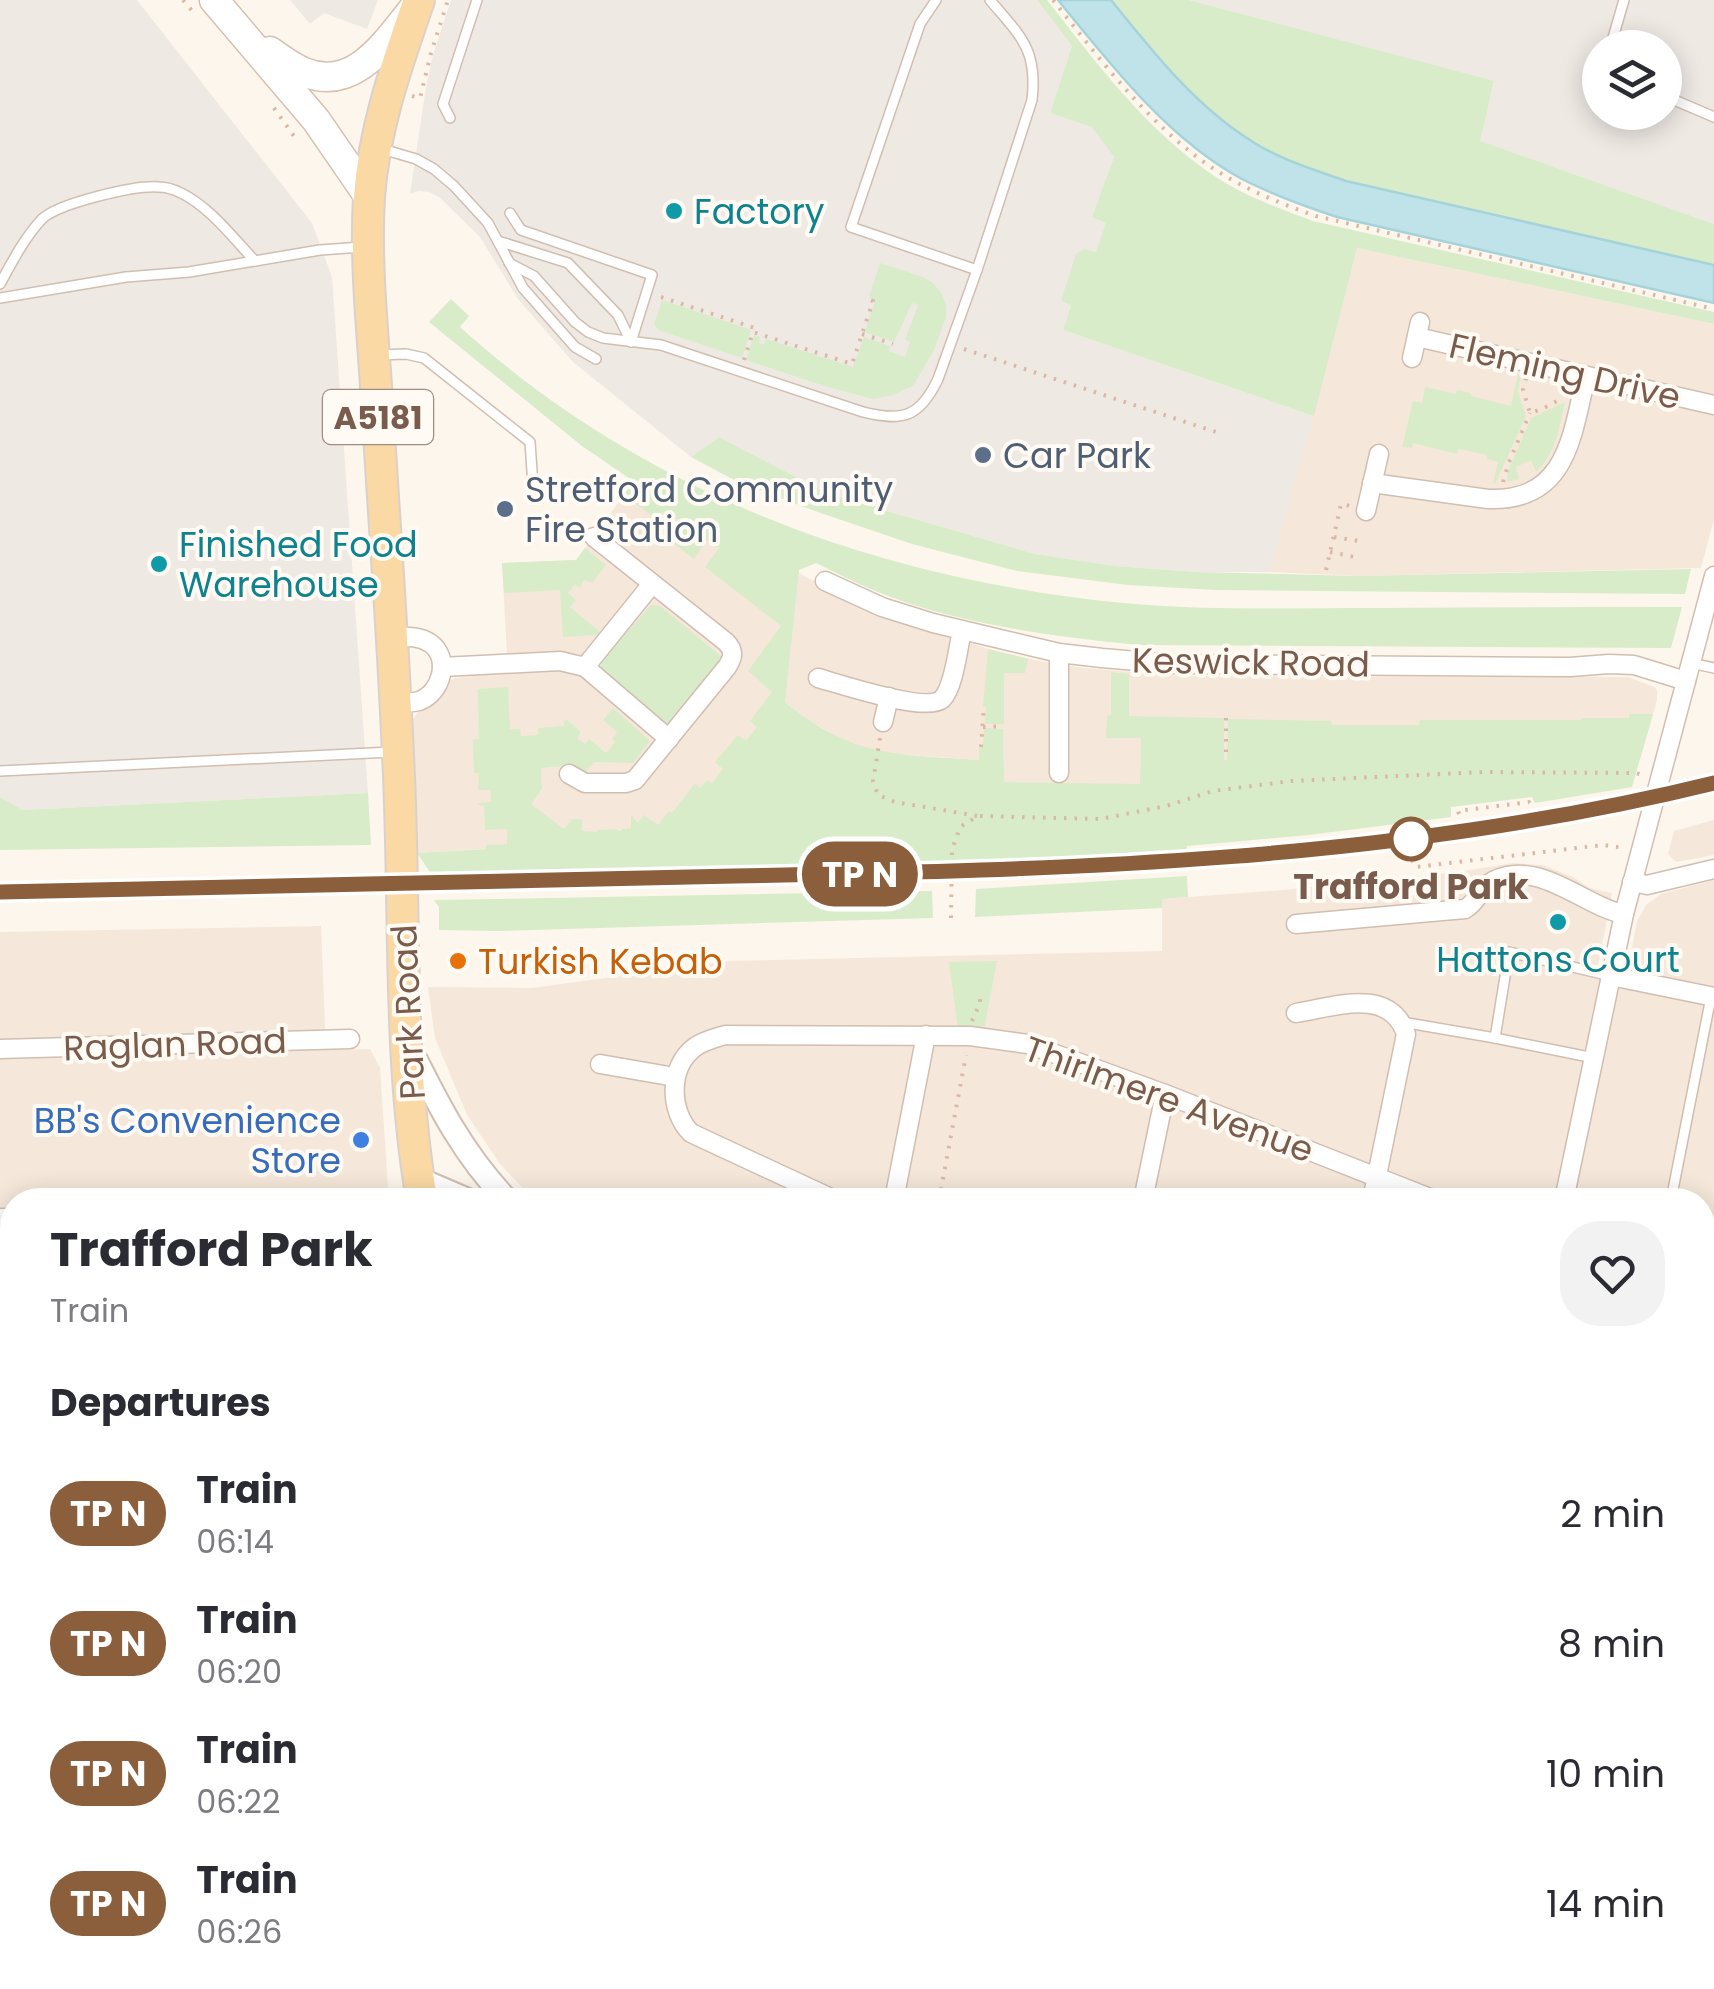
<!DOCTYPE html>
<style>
:root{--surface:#fff;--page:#f2f2f3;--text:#2b2b33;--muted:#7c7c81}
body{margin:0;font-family:Poppins,sans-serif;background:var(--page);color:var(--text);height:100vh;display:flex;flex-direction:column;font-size:38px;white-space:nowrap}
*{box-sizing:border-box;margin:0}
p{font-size:32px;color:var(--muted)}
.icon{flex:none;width:55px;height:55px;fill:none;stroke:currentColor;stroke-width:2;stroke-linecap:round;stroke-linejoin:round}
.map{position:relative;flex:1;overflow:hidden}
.drawer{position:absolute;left:0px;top:1188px;width:1715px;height:802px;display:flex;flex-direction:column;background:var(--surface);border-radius:40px 40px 0 0;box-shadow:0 5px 25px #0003}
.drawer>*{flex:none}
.badge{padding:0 20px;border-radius:32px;font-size:35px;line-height:65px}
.buttons{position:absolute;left:1582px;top:30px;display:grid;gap:20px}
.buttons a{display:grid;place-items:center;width:100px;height:100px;border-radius:50%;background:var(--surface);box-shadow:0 5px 25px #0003;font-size:50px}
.map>.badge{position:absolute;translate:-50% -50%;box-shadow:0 0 0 5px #fff}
h2{padding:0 50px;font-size:38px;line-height:90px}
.round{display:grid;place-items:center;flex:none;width:105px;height:105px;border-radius:40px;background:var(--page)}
.overview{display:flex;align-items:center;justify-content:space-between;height:170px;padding:0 50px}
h1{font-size:48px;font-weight:700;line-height:75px}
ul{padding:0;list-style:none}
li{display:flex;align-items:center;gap:30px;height:130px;padding:0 50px}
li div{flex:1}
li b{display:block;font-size:38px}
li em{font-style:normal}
li .badge{min-width:110px;font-weight:700;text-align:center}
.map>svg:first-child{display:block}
</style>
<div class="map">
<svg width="1714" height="1989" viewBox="0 0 1714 1989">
<rect width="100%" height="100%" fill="#fdf6ec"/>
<g fill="#f5e8da">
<polygon points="1357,248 1714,324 1714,519 1701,568 1358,576 1270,572"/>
<polygon points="639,475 799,570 799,573 840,595 988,649 1039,661 1084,668 1181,676 1628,677 1654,687 1657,690 1657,700 1640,760 1174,760 1173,785 978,782 979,760 883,753 848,743 805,718 788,704 755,832 417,853 412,722 418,711 448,682 455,678 508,672 502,563 576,560"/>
<polygon points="1714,820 1714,855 1676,862 1668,854 1674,831"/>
<polygon points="1513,863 1543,865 1573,877 1590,888 1612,893 1598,967 1627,973 1637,921 1646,905 1661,894 1714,880 1714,1989 1504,1989 1507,1978 1702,1978 1702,1200 534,1200 500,1164 467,1115 435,1038 428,987 532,988 729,961 1162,951 1162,899 1283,890 1464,871"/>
<polygon points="321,926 326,1050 370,1049 380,1068 388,1187 391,1200 12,1200 12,1978 526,1978 526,1989 0,1989 0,932"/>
<polygon points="657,1978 1291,1978 1290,1982 1310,1989 654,1989"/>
</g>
<polygon fill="#fde8e0" points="1291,1978 1500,1978 1497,1989 1310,1989 1289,1982"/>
<g fill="#efe9e4" fill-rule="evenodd">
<polygon points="0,0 137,0 312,223 332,277 368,793 21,810 0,797"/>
<polygon points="290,0 378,0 367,29 324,13 310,24"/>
<polygon points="451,0 1037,0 1072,46 1050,113 1094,127 1114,157 1093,217 1107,222 1096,253 1062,301 1071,304 1063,330 1314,416 1270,572 1197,572 1115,566 1035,554 829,494 719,437 691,457 573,362 518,299 480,237 439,197 429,192 419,191 410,194 426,87 433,55"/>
<path d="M1189,0H1714V224L1479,141L1494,82ZM1600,48H1665V112H1600Z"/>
</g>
<g fill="#d8ecc9">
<path d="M1037,0H1047C1094,60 1141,123 1203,168C1236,193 1275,207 1313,221L1714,312V324L1357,248L1314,416L1063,330L1071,305L1061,301L1076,254L1084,249L1096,252L1106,223L1092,217L1114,157L1092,127L1050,113L1072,46Z"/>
<path d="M1111,0H1189L1494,81L1480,141L1714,224V265L1346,181C1315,170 1281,160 1253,142C1195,107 1154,51 1111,0Z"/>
<polygon points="880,263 923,277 933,283 942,294 946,305 946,317 934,350 913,386 890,396 873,399 828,387 746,360 754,335 760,337 759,343 763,345 766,339 853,367 864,337 890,346 889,351 905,357 910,342 905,339 918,305 912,303 894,342 865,332 875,300 869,297"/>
<path d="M451,299L469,316L460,327C645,494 877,579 1123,603C1208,611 1295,608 1380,608C1480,607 1581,607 1682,607L1671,648L1140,645C1059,637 979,627 902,601C872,591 844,577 816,563L799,570L785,702C853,758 896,754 979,760V748L983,747L984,728L1003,729L1004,782L1140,784L1141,738H1106L1107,716L1111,715V672L1129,674V716L1224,718V760H1227L1228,719L1331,721L1332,725H1419L1420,720H1581L1582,718H1629V714H1653L1632,787L1535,803L1532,797L1451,807V817L1309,835L1187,846L1186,852L975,863L432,875L417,853L486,849V845L507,844V829L485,830L484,806L478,805V803L491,802L490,790H478L479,773H474L473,740L479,739L478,689L508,687L510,729H520L521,736L538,735V728L564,726V721L567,720L581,732L577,738L585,744L589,739L606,753L615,742L612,739L617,732L603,720L613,708L650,741L633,763L594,762L582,777L568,766L541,768L542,789L531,804L564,829L572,819H582V831L597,832L598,830L617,829V831H621L622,829L631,828V815L638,823L644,815L658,825L669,811L672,813L695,783L700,788L707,780L712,783L723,769L715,762L738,735L746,741L757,727L750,721L772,692L748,671L781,626L705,567L719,548L707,540L694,559L665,537L677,519L666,511L659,521L624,495L633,481L582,446L429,322Z"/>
<polygon points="662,300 751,330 742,358 658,330 654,324"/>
<polygon points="1518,375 1521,376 1518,392 1526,416 1495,484 1493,483 1498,462 1487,459 1487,455 1459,449 1457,454 1413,443 1412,448 1402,447 1413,401 1422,403 1425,387 1456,394 1457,390 1471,393 1471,396 1511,406"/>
<path d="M1565,402C1559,429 1556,453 1536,472L1531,460L1516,467L1519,479L1507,482L1508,471L1531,418Z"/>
<polygon points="719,437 829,494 1035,554 1115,566 1197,572 1358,576 1691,569 1685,594 1216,590 1128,585 1017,571 912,544 812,510 738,482 691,457"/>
<polygon points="585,548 606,565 592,583 584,580 580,588 575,584 568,593 576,600 570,607 600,632 597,635 563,637 560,590 504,593 502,563 576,560"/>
<polygon points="651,605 660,606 721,656 721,660 671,723 660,722 602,674 600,668 604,658"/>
<polygon points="988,649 1028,659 1025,673 1004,673 1004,724 985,724 986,707 983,706"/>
<polygon points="368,793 371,845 0,850 0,797 22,810"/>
<polygon points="1187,876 1188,897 1162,899 1162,908 975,917 976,889"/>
<polygon points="932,891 933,918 498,931 439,930 439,907 434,900"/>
<polygon points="997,961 984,1030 958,1029 949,962"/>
</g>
<path fill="#bfe3e8" stroke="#a5d3da" stroke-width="2.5" d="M1058,0H1111C1152,51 1196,107 1253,142C1281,160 1315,170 1346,181L1714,265V303L1337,217C1304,206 1273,195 1242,179C1169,140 1110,64 1058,0Z"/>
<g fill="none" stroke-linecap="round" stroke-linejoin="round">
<g stroke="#d1beb0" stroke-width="12">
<g id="service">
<polyline points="936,0 920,24 851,227 977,270"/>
<polyline points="1610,48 1624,0"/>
<polyline points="1665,96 1714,117"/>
<polyline points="450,118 443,104 477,0"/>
<polyline points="379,148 416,159 434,169 454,186 488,223 523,288 575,347 596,359"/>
<polyline points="510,213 521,230 652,275 631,342"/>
<polyline points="498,241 568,263 618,315 631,342"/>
<path d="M509,263L534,276L575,322L588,332L603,338L661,345L863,412C903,422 920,417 938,379L977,270L1032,100C1038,49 1020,36 990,0"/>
<path d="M0,284C12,262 25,237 42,219C59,203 135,185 159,187C167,187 175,190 181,193C210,207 233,238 255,261"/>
<polyline points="0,298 126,277 189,272 320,250 362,247"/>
<polyline points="377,355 406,354 424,358 530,442 534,500"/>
<polyline points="1691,663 1714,668"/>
<polyline points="0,771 391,752"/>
<polyline points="1402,1022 1495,1038 1594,1058"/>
<polyline points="1495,1038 1509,952 1611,976"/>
<polyline points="1671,1200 1711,997"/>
<polyline points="801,1978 828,1986 827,1989"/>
</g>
</g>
<g stroke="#d1beb0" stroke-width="21">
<g id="minor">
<polyline points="1417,337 1714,405"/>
<polyline points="1412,358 1420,322"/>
<path d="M1372,483L1488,499C1567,502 1572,436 1586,376"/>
<polyline points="1366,511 1379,454"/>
<polyline points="825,581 882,607 933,623 1059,653 1102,658 1172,664 1570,667 1609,664 1634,665 1686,681"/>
<polyline points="652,584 585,667 669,739"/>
<path d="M391,637C404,637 418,635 430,643C451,658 442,693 419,701C412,703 402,703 395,703"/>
<polyline points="442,667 560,661 585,667"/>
<path d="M818,678C840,684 926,713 942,699C954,688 958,647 962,631"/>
<polyline points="883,722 889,697"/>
<polyline points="1059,773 1059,653"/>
<path d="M569,774L585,783H626L635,780L727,667C733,658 735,651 726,642L594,537"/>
<polyline points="1632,882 1647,885 1714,869"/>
<path d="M1296,924L1465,909C1478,902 1480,887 1493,881C1540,858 1582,906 1624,914"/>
<polyline points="1611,976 1714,997"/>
<path d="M1296,1013C1334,1007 1390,986 1406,1034L1372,1200"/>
<polyline points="0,1049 350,1039"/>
<polyline points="600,1064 675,1077"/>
<path d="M835,1200L691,1133C669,1111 668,1067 695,1047C703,1041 715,1038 725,1035L970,1036L1028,1044L1165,1094L1435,1200"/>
<polyline points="894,1200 926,1035"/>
<polyline points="1143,1200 1165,1094"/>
<polyline points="1564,1200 1624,914 1714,576"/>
<polyline points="0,1218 12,1218"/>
<polyline points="1702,1343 1714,1286"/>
<polyline points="0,1390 12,1393"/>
<polyline points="0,1646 12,1631"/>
<polyline points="1702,1962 1714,1936"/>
<polyline points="1213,1978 1249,1989"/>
<polyline points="1648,1978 1675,1989"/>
<polyline points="353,1989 357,1978"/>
<polyline points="1690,1989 1696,1978"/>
</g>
</g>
<g stroke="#d1beb0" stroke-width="26">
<g id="tertiary">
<path d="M409,1046C438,1104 462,1153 507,1200"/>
<polyline points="419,1179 468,1200"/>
<polyline points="0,1814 12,1818"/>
<polyline points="1702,1835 1714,1841"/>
<polyline points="465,1978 500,1989"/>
<polyline points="1405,1989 1407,1978"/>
</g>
</g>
<g stroke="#d6c0b0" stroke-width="31">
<g id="secondary">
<polyline points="214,0 316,120 369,197"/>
<path d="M270,51C281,59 292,67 304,72C354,93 386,42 413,9"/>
</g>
</g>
<g stroke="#dad1cd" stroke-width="34">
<g id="primary">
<path d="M419,0C397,64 374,128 369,197C365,264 373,334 377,401C384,519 393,637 398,755C406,903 397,1053 422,1200"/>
<polyline points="548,1989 549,1978"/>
</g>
</g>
<g stroke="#d9b8a5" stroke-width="4" stroke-dasharray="2.5 8" stroke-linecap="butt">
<polyline points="183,0 194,13"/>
<path d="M1053,0C1099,58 1149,125 1211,167C1244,189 1279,203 1316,216L1714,309"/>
<polyline points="412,96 420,98 431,53 448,0"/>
<polyline points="274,108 296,139 298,137"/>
<polyline points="661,297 755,328 753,332"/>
<polyline points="862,334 893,344"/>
<polyline points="964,349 1219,433"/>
<polyline points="744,360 753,332 852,364 873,301 867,299"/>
<polyline points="1526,378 1523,390 1530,413 1542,409 1561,399"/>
<polyline points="1503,482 1509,462 1530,413"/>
<polyline points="1334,537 1359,541"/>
<polyline points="1330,552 1355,557"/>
<polyline points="1326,570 1341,504 1351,506"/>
<polyline points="1226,718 1226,760"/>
<polyline points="983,727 1004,726"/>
<polyline points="880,738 873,781 878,795 895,802 978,816"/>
<polyline points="981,747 984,706"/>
<polyline points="1459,814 1458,811 1529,802 1531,804"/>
<polyline points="1412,860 1415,867 1603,845 1625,848"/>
<polyline points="951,918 952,850 960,827 978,816 1101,819 1166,806 1213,791 1291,781 1484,772 1636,773 1646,776"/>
<polyline points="972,1021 980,1003 980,992"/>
<polyline points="939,1200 966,1055"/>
<polyline points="1502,1989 1504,1978"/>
</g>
<use href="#service" stroke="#fff" stroke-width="9"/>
<use href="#minor" stroke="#fff" stroke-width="18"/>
<use href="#tertiary" stroke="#fff" stroke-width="22"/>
<use href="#secondary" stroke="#fff" stroke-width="28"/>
<use href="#primary" stroke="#fbd9a5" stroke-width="30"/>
<path stroke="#b9a8c9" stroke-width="5" stroke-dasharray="15 10" stroke-linecap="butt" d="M0,892C245,887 490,881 735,876C1063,870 1393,862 1714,783"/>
</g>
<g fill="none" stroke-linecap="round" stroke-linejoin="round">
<g stroke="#fff" stroke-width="22">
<path id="line" d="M0,892C245,887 490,881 735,876C1063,870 1393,862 1714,783"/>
</g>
<use href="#line" stroke="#8b5e3c" stroke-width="15"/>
</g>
<g fill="#0f9aa8" stroke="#fffaf3" stroke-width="4">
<circle cx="674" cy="211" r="10"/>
<circle cx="159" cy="564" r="10"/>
<circle cx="1558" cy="922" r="10"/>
</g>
<g fill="#5c6f8a" stroke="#fffaf3" stroke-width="4">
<circle cx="983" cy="455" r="10"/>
<circle cx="505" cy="509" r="10"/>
</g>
<circle fill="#fff" stroke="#8b5e3c" stroke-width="5" cx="1411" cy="839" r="20"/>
<circle fill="#e8710a" stroke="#fffaf3" stroke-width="4" cx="458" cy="961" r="10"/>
<circle fill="#3f7fe0" stroke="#fffaf3" stroke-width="4" cx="361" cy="1140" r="10"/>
<g text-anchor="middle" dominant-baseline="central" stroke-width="8" stroke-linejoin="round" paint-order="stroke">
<rect fill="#fffaf3" stroke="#a28b7f" stroke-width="2.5" x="323" y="390" width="110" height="54" rx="8"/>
<g font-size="32" font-weight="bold" fill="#7a5c4d">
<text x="378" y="417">A5181</text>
</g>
<g font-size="35" fill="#0d838f" stroke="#fffaf3" text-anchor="start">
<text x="694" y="211">Factory</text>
<text x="179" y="544">Finished Food<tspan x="179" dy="40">Warehouse</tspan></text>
<text x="1558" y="959" text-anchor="middle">Hattons Court</text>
</g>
<g font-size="35" fill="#7a5c4d" stroke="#fffaf3">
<text transform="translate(1565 371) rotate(13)">Fleming Drive</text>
<text transform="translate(1251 662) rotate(1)">Keswick Road</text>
<text transform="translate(408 1012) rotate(-93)">Park Road</text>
<text transform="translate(175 1044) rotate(-2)">Raglan Road</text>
<text transform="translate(1169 1099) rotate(20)">Thirlmere Avenue</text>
</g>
<g font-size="35" fill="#4e5e75" stroke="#fffaf3" text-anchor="start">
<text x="1003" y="455">Car Park</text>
<text x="525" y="489">Stretford Community<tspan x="525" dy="40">Fire Station</tspan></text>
</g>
<g font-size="35" font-weight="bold" fill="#7a5c4d" stroke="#fffaf3">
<text x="1411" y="886">Trafford Park</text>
</g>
<g font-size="35" fill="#c56008" stroke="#fffaf3" text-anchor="start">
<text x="478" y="961">Turkish Kebab</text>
</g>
<g font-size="35" fill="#366cbe" stroke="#fffaf3" text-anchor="end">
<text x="341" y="1120">BB's Convenience<tspan x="341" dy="40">Store</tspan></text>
</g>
</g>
</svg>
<div class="buttons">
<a><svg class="icon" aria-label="layers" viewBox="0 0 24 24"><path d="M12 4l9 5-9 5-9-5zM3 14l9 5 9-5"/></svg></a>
</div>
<b class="badge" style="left:860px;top:874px;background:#8b5e3c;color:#fff">TP N</b>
<section class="drawer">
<div class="overview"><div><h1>Trafford Park</h1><p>Train</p></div><a class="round"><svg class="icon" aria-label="heart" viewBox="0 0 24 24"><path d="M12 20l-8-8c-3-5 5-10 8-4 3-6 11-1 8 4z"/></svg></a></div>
<h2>Departures</h2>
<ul>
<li><span class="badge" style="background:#8b5e3c;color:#fff">TP N</span><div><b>Train</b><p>06:14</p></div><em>2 min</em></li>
<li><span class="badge" style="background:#8b5e3c;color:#fff">TP N</span><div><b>Train</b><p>06:20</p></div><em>8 min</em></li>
<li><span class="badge" style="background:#8b5e3c;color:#fff">TP N</span><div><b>Train</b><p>06:22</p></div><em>10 min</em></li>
<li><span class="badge" style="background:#8b5e3c;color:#fff">TP N</span><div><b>Train</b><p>06:26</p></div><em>14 min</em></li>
</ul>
</section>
</div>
